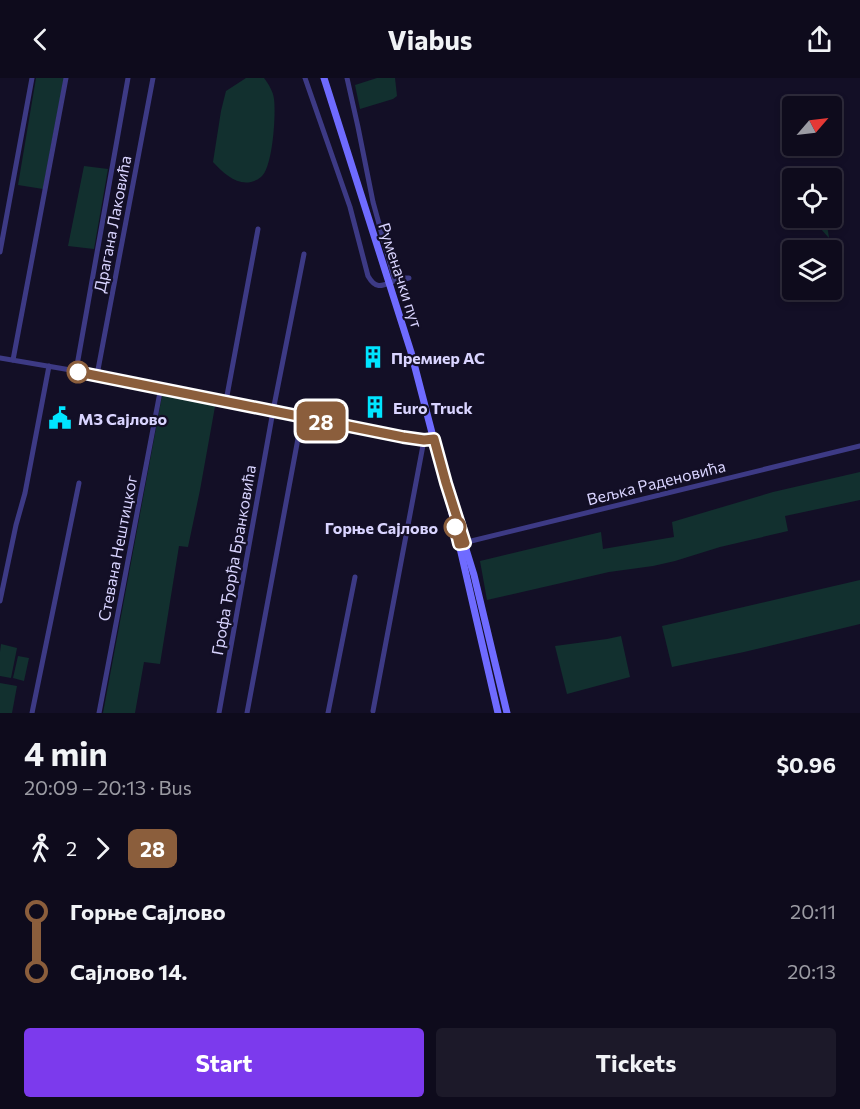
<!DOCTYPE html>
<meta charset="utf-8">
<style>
:root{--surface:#0e0b1c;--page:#1c1929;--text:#f1f3f6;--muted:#9b9ba3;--line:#2e2b3b;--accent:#7c3aed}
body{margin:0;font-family:Commissioner,sans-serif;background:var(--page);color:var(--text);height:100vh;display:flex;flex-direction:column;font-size:22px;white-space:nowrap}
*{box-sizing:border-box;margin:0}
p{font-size:20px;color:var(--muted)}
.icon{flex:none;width:33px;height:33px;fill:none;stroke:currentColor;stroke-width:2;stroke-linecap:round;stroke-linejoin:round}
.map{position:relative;height:635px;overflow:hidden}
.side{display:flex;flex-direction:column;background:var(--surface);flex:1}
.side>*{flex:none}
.badge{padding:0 12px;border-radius:9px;font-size:21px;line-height:39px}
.needle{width:39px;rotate:62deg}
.fabs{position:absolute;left:782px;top:18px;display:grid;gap:12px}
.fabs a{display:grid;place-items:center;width:60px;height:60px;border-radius:6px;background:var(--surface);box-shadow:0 3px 9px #0003,0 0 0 2px var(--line);font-size:30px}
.map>.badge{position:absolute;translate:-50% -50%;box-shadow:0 0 0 3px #fff}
.legs{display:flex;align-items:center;gap:9px;height:66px;padding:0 24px;font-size:20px}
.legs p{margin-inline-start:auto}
.summary{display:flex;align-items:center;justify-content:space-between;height:102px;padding:0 24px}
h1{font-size:33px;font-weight:700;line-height:45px}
.action{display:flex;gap:12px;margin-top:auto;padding:12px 24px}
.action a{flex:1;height:69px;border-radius:6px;background:var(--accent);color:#fff;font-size:24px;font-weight:700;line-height:69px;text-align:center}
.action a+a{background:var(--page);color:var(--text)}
ul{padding:0 24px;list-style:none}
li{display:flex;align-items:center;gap:21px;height:60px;font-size:22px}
li i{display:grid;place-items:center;width:9px;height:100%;margin:0 8px;background:currentColor}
li i::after{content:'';width:15px;height:15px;margin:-8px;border:4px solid;border-radius:50%;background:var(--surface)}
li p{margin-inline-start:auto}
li:first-child i{background:linear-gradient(#0000 50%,currentColor 0)}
li:last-child i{background:linear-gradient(currentColor 50%,#0000 0)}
header{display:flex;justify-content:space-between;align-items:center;height:78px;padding:0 24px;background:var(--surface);font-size:27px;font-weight:700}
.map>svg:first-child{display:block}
</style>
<header><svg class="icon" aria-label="back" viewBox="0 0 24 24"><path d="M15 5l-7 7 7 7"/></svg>Viabus<svg class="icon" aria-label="share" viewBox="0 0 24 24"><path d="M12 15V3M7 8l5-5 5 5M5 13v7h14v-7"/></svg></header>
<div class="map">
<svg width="860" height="635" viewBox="0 0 860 635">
<rect width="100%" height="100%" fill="#130f26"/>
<g fill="#12302f">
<polygon points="36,0 64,0 43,111 18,107"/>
<path d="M246,0H264C269,7 273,13 274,21C276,35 273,90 261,99C243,113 226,98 213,84L221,33L226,13Z"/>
<polygon points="377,0 395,0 397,18 393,21 360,31 355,7"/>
<polygon points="84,88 108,91 94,171 68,168"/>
<polygon points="811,140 826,140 829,160"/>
<polygon points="168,313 216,323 200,412 188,469 179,468 160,586 144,584 135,635 103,635 162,318 164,315"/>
<polygon points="860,394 860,422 785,438 788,453 720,469 675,483 653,488 609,494 487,522 480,483 601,454 603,471 674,459 672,444 773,414"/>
<polygon points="860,502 860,546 744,574 672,589 662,548"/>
<polygon points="621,558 630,599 567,616 555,568 607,561"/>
<polygon points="1,566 17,570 11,600 0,598 0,574"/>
<polygon points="18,578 29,580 24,603 13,600"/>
<polygon points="0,605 17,608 12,635 0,635"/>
</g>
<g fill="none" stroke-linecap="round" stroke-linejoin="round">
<g stroke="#3d3a85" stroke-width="5">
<path d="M305,0L350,129L368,198C376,212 382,208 394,203C399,201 404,201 409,200H394L373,124L358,49L347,0"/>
<polyline points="0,174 32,0"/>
<polyline points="0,280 106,298 403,359 424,362 434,361"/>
<polyline points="13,282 66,0"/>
<polyline points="76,293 128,0"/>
<polyline points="97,297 153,0"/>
<polyline points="226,323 258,151"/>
<polyline points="463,465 860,368"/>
<polyline points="0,523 16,447 25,415 49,288"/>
<polyline points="373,633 424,362"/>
<polyline points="32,635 79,405"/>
<polyline points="99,635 161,309"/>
<polyline points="219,635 273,333 304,176"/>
<polyline points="247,635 302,339"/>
<polyline points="328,635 355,499"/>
</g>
<g stroke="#6f6bff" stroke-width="7">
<polyline points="324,0 411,274 445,405 498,635"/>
<polyline points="457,442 474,497 507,635"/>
</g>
</g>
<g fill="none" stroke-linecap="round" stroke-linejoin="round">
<g stroke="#fff" stroke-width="14">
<polyline id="line-1" points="78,294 403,359 424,362 434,361 446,405 465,465 459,466 455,449"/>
</g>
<use href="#line-1" stroke="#8b5e3c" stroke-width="9"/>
</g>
<defs>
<g id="building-bare" transform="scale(1.8)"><path d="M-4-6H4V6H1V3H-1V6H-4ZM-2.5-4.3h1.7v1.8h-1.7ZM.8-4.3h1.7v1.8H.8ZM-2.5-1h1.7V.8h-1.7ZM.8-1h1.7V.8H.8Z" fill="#00e5ff" stroke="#130f26" stroke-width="2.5" paint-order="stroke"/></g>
<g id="civic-bare" transform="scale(1.8)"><path d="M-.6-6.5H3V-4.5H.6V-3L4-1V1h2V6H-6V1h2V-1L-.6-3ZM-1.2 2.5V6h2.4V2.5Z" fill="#00e5ff" stroke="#130f26" stroke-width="2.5" paint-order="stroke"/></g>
</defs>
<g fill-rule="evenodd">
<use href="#building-bare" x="373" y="279"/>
<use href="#building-bare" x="375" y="329"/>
<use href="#civic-bare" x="60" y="340"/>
</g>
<g fill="#fff" stroke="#8b5e3c" stroke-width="3">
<circle cx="78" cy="294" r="10"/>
<circle cx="455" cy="449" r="10"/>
</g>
<g text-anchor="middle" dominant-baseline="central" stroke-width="4.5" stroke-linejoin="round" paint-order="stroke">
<g font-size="16" fill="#d9d4ff" stroke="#130f26">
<text transform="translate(112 146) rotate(-79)">Драгана Лаковића</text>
<text transform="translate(401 197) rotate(72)">Руменачки пут</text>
<text transform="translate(656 404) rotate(-14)">Вељка Раденовића</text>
<text transform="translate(117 470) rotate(-79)">Стевана Нештицког</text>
<text transform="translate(233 482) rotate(-80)">Грофа Ђорђа Бранковића</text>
</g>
<g font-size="16" font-weight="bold" fill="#d9d4ff" stroke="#130f26" text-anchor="start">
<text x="391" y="279">Премиер АС</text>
<text x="393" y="329">Euro Truck</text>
<text x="78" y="340">МЗ Сајлово</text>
</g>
<g font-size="16" font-weight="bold" fill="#d9d4ff" stroke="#130f26" text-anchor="end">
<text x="438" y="449">Горње Сајлово</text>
</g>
</g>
</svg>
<div class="fabs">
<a><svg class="needle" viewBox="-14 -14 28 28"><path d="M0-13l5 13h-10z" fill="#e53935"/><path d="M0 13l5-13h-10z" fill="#9b9ba3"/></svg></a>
<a><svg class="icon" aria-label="locate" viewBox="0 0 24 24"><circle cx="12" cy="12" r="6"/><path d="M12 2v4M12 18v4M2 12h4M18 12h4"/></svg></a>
<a><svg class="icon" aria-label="layers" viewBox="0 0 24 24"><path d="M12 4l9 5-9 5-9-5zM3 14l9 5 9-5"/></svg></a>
</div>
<b class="badge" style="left:321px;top:343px;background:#8b5e3c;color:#fff">28</b>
</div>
<section class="side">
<div class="summary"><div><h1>4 min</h1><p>20:09 – 20:13 · Bus</p></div><b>$0.96</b></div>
<div class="legs"><svg class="icon" aria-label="walk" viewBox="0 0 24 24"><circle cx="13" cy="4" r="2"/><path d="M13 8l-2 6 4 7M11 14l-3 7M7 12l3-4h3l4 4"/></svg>2<svg class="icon" aria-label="forward" viewBox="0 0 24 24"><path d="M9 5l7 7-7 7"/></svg><b class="badge" style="background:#8b5e3c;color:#fff">28</b></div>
<ul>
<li><i style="color:#8b5e3c"></i><b>Горње Сајлово</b><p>20:11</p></li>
<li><i style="color:#8b5e3c"></i><b>Сајлово 14.</b><p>20:13</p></li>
</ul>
<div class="action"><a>Start</a><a>Tickets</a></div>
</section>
